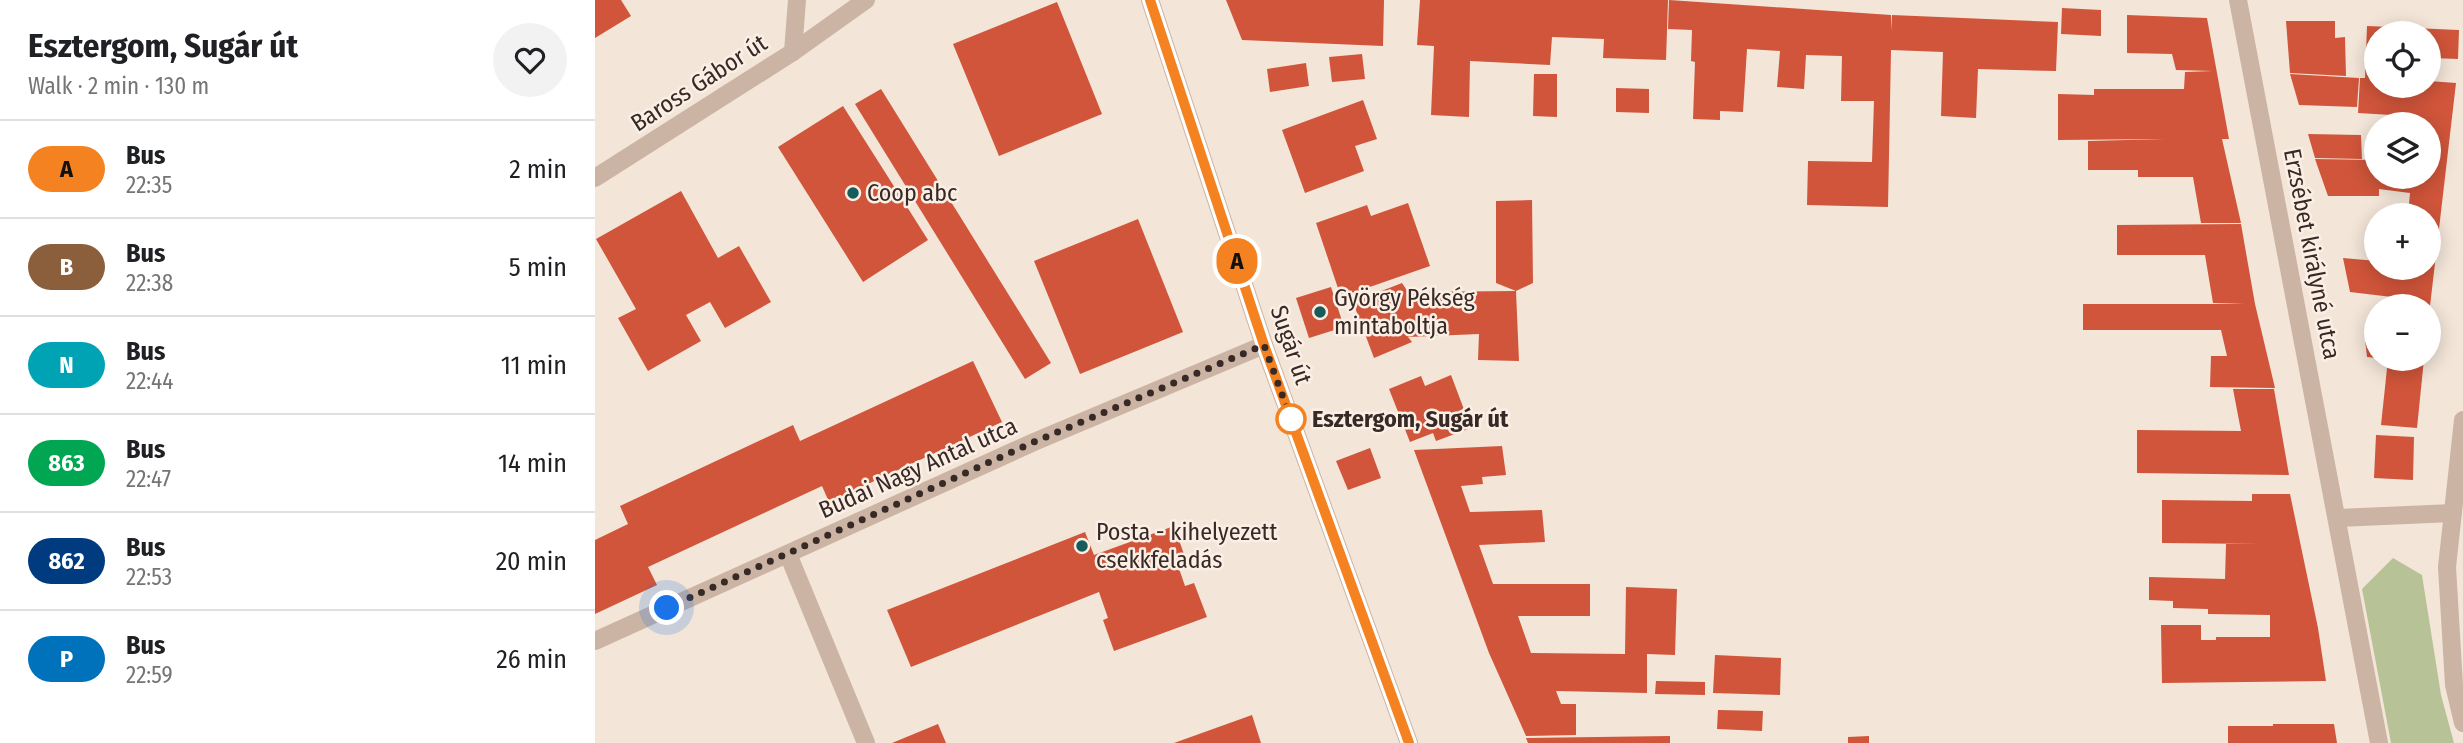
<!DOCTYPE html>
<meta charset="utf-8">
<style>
:root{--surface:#fff;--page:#f2f2f2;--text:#202124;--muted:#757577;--line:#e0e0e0}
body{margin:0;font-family:"Fira Sans Condensed",sans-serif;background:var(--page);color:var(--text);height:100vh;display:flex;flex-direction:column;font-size:26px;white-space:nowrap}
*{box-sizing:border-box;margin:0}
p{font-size:23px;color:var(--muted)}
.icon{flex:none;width:38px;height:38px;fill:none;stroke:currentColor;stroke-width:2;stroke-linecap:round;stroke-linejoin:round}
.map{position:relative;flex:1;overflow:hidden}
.sheet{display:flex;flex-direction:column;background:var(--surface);width:595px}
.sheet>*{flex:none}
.badge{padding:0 14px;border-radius:23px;font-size:24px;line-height:46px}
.fabs{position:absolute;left:1769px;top:21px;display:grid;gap:14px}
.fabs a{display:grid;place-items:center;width:77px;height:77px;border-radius:50%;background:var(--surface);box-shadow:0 4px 18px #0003;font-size:35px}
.you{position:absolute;width:35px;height:35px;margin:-18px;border:5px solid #fff;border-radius:50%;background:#1a73e8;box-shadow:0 0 0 10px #1a73e833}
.map>.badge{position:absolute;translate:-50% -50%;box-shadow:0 0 0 4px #fff}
.round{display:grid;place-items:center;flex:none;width:74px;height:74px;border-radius:37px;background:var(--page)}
.headline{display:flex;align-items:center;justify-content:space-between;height:119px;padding:0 28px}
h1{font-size:33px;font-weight:700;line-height:52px}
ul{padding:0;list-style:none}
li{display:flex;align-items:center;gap:21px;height:98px;padding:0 28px;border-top:2px solid var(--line)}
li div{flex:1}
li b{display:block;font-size:26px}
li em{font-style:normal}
li .badge{min-width:77px;font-weight:700;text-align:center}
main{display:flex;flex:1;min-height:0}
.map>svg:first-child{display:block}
</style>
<main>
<section class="sheet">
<div class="headline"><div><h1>Esztergom, Sugár út</h1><p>Walk · 2 min · 130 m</p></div><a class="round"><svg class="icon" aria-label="heart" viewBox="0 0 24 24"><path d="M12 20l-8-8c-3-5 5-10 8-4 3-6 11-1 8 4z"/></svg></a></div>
<ul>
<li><span class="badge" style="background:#f58220;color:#111">A</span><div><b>Bus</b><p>22:35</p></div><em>2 min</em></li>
<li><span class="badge" style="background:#8b5e3c;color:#fff">B</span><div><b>Bus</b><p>22:38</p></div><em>5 min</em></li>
<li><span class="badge" style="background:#00a3b4;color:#fff">N</span><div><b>Bus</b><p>22:44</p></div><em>11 min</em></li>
<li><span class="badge" style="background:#00a651;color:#fff">863</span><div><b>Bus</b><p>22:47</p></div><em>14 min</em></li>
<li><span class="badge" style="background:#003b80;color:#fff">862</span><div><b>Bus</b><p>22:53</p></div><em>20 min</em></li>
<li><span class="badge" style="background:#0072bc;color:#fff">P</span><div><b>Bus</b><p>22:59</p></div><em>26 min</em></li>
</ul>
</section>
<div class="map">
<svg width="1868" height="743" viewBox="0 0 1868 743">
<rect width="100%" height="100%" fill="#f3e5d8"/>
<polygon fill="#b7c397" points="1798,558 1827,575 1846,695 1859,743 1796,743 1767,589"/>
<g fill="#d0553a">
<polygon points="0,0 26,0 36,16 0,38"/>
<polygon points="631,0 789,0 788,46 647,40"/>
<polygon points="825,0 1073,0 1071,60 1008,58 1009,39 957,37 955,65 875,61 874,117 836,115 839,46 822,45"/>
<polygon points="1074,0 1296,15 1296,31 1297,15 1463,22 1461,71 1383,69 1381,118 1346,116 1348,52 1296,50 1293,207 1212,205 1213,161 1277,162 1279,101 1246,101 1247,56 1211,55 1209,89 1182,87 1185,51 1152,49 1148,112 1125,111 1125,120 1098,119 1100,62 1096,61 1097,30 1073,29"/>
<polygon points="462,2 507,114 404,156 358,44"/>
<polygon points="1467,8 1506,10 1506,36 1466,34"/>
<polygon points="1532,15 1612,18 1634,139 1627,139 1646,223 1606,223 1598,177 1543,177 1543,170 1493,170 1493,141 1570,139 1463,140 1463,94 1499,95 1499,89 1589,89 1590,72 1618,71 1581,70 1577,54 1532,53"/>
<polygon points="1691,21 1740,21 1740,38 1750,37 1751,76 1695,73"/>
<polygon points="1772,26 1864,30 1863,59 1837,58 1837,63 1834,63 1834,33 1782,33 1782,86 1834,86 1834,81 1861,83 1835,306 1796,306 1797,297 1755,292 1748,258 1782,261 1782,268 1834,268 1834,215 1813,215 1815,193 1784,189 1784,196 1733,196 1720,159 1782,160 1782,177 1834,177 1834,124 1812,124 1813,116 1763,113 1765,78 1770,78"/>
<polygon points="767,54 770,79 737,82 734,57"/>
<polygon points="711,63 714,86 675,92 672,69"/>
<polygon points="939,74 962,74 962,117 938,116"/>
<polygon points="1695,74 1764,78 1762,107 1704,105"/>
<polygon points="1021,88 1054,89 1054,113 1021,112"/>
<polygon points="286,89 456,363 430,379 260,104"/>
<polygon points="768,100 782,139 760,146 769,171 710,193 687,130"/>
<polygon points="248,106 333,240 268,282 183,147"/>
<polygon points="1713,134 1766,135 1767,159 1720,158"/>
<polygon points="86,191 123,258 144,246 176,302 130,328 115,302 91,315 106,341 53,371 23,318 41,309 1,239"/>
<polygon points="937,200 938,283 921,291 901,283 901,201"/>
<polygon points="813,203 835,266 746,297 721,223 772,205 776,216"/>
<polygon points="543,219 588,332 485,374 439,261"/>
<polygon points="1646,224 1660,304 1680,388 1615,387 1616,356 1632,356 1626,330 1488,330 1488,304 1650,304 1618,303 1610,255 1522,255 1522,225"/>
<polygon points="807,283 813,292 921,291 924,361 883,360 884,334 813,337 817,342 779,358 758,302"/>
<polygon points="736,287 749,327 714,338 701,298"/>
<polygon points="1770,339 1782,340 1782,358 1772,357"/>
<polygon points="1793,359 1829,359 1822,428 1786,425"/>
<polygon points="378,361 407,422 234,502 227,486 53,567 62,585 0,614 0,540 33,524 25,506 198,425 205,441"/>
<polygon points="856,375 876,428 841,441 838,433 815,442 794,389 826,376 830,386"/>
<polygon points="1638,389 1679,389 1694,475 1542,473 1542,430 1646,431"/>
<polygon points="1781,435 1819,437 1818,480 1779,478"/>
<polygon points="907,446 911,475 887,477 888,484 866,486 875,512 947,510 950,542 884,545 898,584 995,584 995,616 923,616 936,653 1030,654 1031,587 1082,589 1080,655 1052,654 1052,693 961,691 966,704 981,704 981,735 931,736 894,653 819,450"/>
<polygon points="775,448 786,478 753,490 741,461"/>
<polygon points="1657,494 1695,494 1723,628 1731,681 1567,683 1566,625 1606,625 1606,640 1621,640 1621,637 1675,637 1675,615 1613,614 1613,609 1578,608 1578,601 1554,600 1554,577 1630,579 1631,544 1664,544 1567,543 1567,500 1657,501"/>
<polygon points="579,526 590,557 581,560 590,586 599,583 612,617 519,651 508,620 513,618 504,592 316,667 292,610 490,532 499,555"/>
<polygon points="1120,655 1186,658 1185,695 1118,693"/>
<polygon points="1061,681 1110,682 1110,695 1060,694"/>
<polygon points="1123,710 1168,711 1167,731 1122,729"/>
<polygon points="657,715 666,743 579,743"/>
<polygon points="343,724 351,743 297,743"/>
<polygon points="1678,724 1739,724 1742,743 1633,743 1633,726 1678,726"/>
<polygon points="1075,736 1075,743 933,743 931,738"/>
<polygon points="1274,736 1274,743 1253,743 1253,737"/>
</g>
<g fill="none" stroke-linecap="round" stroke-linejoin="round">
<polyline stroke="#ccb4a4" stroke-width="18" points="193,554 271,743"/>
<g stroke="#ccb4a4" stroke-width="18">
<polyline points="555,0 669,345 814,743"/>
<polyline points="1643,0 1784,743"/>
<polyline points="198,52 202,0"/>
<polyline points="0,178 198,52 271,0"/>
<polyline points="1868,420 1852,567 1859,685 1868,723"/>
<polyline points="1743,518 1858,513"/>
<polyline points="0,641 439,442 669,345"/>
</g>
</g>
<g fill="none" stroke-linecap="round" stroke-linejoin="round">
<g stroke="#fff" stroke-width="16">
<polyline id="line" points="555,0 669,345 814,743"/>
</g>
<use href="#line" stroke="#f58220" stroke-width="10"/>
<polyline stroke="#372a26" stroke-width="7" stroke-dasharray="0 12.6" points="72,608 439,442 669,345 696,419"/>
</g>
<g fill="#185b5b" stroke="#fbefe5" stroke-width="2.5">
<circle cx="258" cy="193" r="7"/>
<circle cx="725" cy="312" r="7"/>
<circle cx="487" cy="546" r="7"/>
</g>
<circle fill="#fff" stroke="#f58220" stroke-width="3.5" cx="696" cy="419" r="14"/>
<g text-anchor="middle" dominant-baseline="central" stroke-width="5" stroke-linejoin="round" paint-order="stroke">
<g font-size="24" fill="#372a26" stroke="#fbefe5">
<text transform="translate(104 83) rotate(-33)">Baross Gábor út</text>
<text transform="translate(1717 254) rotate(79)">Erzsébet királyné utca</text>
<text transform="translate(696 345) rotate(71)">Sugár út</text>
<text transform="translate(323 468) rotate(-24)">Budai Nagy Antal utca</text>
</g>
<g font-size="24" fill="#372a26" stroke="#fbefe5" text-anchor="start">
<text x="272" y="193">Coop abc</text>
<text x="739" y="298">György Pékség<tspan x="739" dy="28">mintaboltja</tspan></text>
<text x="501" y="532">Posta - kihelyezett<tspan x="501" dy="28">csekkfeladás</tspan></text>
</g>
<g font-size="24" font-weight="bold" fill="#372a26" stroke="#fbefe5" text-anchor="start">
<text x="717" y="419">Esztergom, Sugár út</text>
</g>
</g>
</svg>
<div class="fabs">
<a><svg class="icon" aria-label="locate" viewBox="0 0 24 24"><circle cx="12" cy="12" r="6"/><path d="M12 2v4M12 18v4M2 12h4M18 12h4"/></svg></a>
<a><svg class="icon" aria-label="layers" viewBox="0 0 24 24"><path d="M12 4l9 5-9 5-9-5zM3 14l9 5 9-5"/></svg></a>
<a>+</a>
<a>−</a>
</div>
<div class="you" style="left:72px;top:608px"></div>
<b class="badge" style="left:642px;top:261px;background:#f58220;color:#111">A</b>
</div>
</main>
